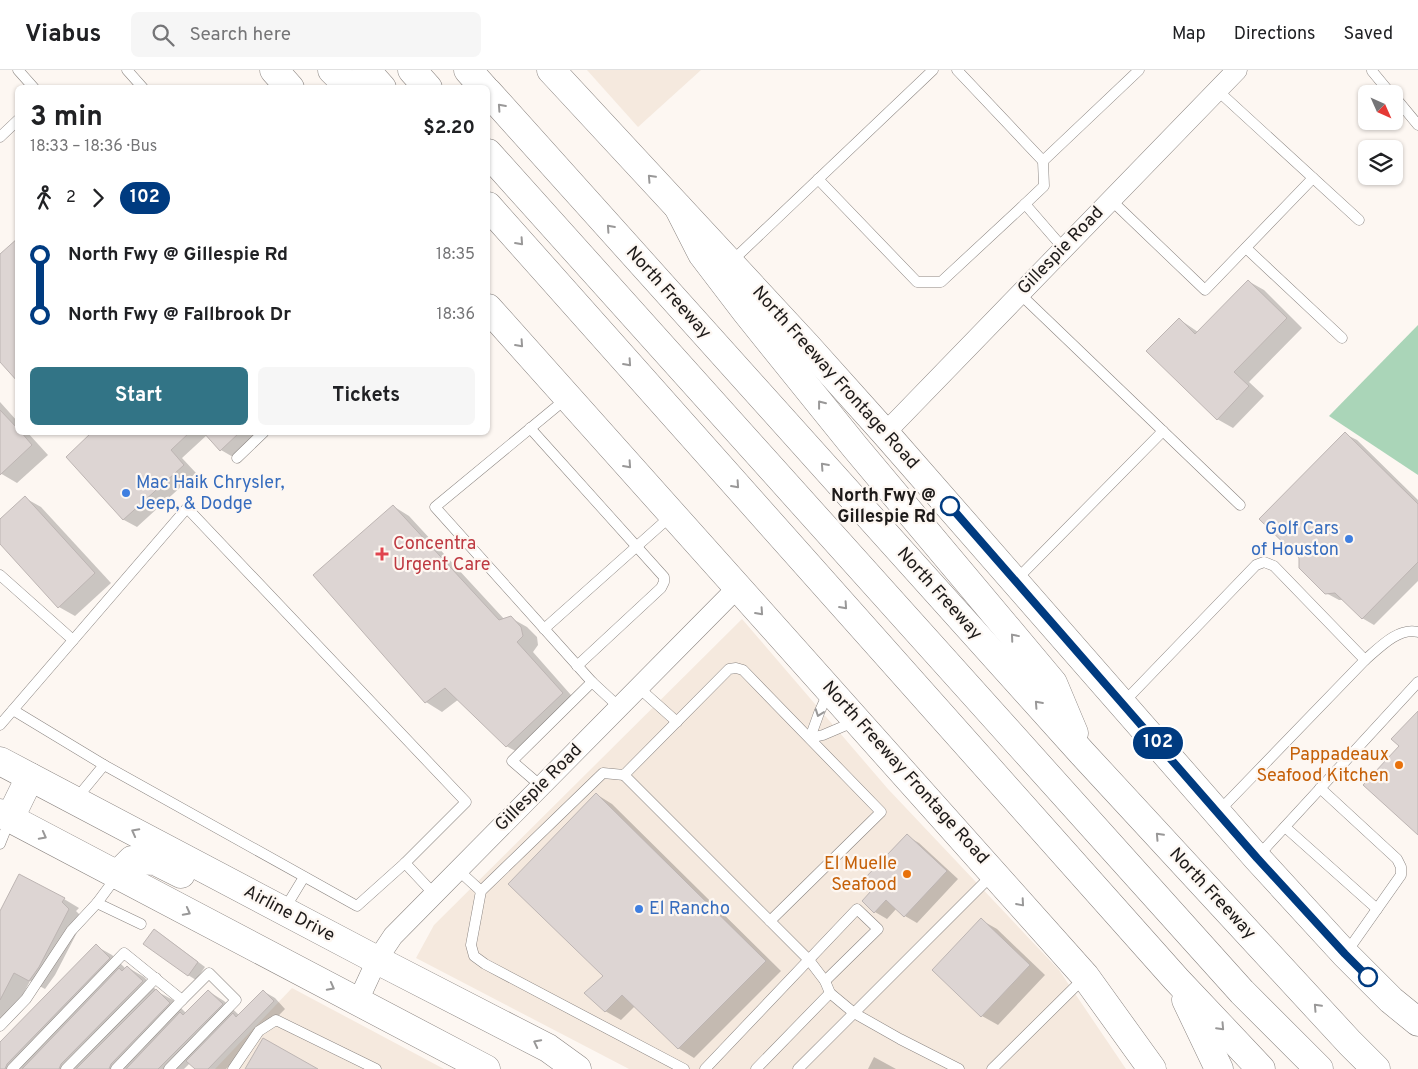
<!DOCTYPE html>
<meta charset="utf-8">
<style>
:root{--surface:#fff;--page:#f6f6f6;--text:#202124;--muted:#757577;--line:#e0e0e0;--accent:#327486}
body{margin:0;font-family:Overpass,sans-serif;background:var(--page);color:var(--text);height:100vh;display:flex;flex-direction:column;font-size:19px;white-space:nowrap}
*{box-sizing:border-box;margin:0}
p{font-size:16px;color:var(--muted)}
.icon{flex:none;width:28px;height:28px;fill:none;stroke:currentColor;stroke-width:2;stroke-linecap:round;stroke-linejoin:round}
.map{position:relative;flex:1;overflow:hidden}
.panel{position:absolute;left:15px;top:15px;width:475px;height:350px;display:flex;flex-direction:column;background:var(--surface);border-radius:8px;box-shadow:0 1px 4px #0004}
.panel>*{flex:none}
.badge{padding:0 10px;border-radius:16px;font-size:18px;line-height:32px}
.needle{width:32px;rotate:135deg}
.buttons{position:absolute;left:1358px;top:15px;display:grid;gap:10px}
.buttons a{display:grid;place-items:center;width:45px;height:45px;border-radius:8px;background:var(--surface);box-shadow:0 1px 4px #0004;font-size:25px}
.map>.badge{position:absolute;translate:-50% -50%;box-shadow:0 0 0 2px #fff}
.legs{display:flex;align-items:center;gap:8px;height:55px;padding:0 15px;font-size:16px}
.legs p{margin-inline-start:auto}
.summary{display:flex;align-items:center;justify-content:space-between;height:85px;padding:0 15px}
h1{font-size:28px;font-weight:700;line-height:38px}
.button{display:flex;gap:10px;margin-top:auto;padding:10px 15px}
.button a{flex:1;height:58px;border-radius:8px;background:var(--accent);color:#fff;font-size:20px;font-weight:700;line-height:58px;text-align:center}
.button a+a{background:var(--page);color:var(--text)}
ul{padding:0 15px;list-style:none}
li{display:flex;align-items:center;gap:18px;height:60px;font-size:19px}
li i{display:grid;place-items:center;width:8px;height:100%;margin:0 6px;background:currentColor}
li i::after{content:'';width:12px;height:12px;margin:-6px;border:4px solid;border-radius:50%;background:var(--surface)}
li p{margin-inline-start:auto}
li:first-child i{background:linear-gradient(#0000 50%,currentColor 0)}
li:last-child i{background:linear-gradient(currentColor 50%,#0000 0)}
header{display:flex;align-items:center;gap:30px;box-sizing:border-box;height:70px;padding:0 25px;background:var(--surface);border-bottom:1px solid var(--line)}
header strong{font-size:24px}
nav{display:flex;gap:28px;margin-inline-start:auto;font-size:18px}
.search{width:350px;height:45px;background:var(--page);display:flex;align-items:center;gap:12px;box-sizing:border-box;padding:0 18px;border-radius:8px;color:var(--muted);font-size:19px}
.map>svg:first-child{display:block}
</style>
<header>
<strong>Viabus</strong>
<div class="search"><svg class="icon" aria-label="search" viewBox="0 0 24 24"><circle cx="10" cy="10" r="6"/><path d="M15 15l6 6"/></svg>Search here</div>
<nav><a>Map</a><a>Directions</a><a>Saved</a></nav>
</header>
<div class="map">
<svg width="1418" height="999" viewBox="0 0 1418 999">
<rect width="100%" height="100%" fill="#fdf7f2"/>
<g fill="#f5e9de">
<polygon points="587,0 701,0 638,57"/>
<polygon points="742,549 888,719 1059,900 1126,999 629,999 416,888 434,855"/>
<polygon points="292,918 444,999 215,999"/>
</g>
<polygon fill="#aad5b8" points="1418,255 1418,405 1329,346"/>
<g fill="#0003">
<polygon points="1248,211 1264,220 1302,258 1249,312 1264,326 1233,358 1217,349 1179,249 1198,262"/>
<polygon points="0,332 18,352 18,362 27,362 48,385 17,413 0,403"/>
<polygon points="94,362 260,362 233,387 221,380 207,365 182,388 196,403 137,457 124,450 67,387"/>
<polygon points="1345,364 1357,370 1418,430 1418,511 1374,555 1362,548 1343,530 1339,530 1326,523"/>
<polygon points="25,428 41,437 111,513 75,546 59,537 0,472 0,451"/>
<polygon points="393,436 409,446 505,550 511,548 527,557 537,567 538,575 533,582 578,633 523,685 506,676 459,629 442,642 426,632"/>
<polygon points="596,724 612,734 781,901 694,988 678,978 635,936 621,950 605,941"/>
<polygon points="907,766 919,773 958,809 917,853 905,846 897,838 887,849 875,842 864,831 873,821"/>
<polygon points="64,829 79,838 76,841 84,849 55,905 45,919 30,911 14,942 0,950 0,843"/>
<polygon points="981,850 997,859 1045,905 998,955 982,946 934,900"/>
<polygon points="162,865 205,897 196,910 188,905"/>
<polygon points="96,876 112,885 126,899 127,897 144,907 158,922 173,930 187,944 208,921 224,931 239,945 263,921 275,928 285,939 226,999 197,999 190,993 184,999 0,999 0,974"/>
<polygon points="874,987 896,999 868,999"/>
</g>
<g fill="#ddd5d3" stroke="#bdb5b3">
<polygon points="18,168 18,312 0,292 0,184"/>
<polygon points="1248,210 1287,248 1234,302 1249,316 1217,350 1146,281 1179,248 1195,264"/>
<polygon points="0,340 18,359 18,362 21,362 32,375 0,405"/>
<polygon points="92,362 190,362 171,380 184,395 123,450 66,387"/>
<polygon points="203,362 240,362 220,381"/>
<polygon points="1345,362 1418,434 1418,492 1362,549 1335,523 1325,524 1299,498 1299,488 1259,449"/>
<polygon points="25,426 95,503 58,538 0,474 0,449"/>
<polygon points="393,435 499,550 511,546 521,557 523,566 517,572 563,623 506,677 445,618 425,633 313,505"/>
<polygon points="1418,641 1418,765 1363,715 1399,676 1391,669"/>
<polygon points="596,723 766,891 678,979 622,925 605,942 584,923 603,906 508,814"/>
<polygon points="907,764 947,801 904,847 886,830 874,843 862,831 871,821 864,815 869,810 866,807"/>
<polygon points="19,804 65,828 62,832 69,839 39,897 29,911 14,903 0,930 0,841"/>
<polygon points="981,848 1030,895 981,947 932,900"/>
<polygon points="154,859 198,892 188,906 143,874"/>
<polygon points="96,874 110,888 7,994 5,999 0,999 0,972"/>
<polygon points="127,896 143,911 61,994 59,999 22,999 119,898 122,901"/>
<polygon points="156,919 170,933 111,994 109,999 76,999"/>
<polygon points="208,920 223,934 158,999 126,999 180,942 183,945"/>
<polygon points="263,920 274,931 208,999 195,999 186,991 233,943 236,947"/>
<polygon points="263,968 318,999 245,999"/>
</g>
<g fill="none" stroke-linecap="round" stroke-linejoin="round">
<g stroke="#8a8480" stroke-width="11">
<g id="service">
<polyline points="18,0 34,18"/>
<polyline points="127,0 143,18"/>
<polyline points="957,0 1043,91"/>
<polyline points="1372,1 1391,24"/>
<polyline points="1217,20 1359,150"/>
<polyline points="1394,26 1418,55"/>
<polyline points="0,67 18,50"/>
<polyline points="818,109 917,212 941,212 1025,134"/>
<polyline points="1111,130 1205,220 1313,108"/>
<polyline points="1246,178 1342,268"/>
<polyline points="1064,179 1025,134 1044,116 1043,91 1139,0"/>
<polyline points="731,192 933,0"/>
<polyline points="1020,224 1240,435"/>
<polyline points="567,328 435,437 592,612"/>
<polyline points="530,358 664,507 664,512 661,518 577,596"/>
<polyline points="237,388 264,362"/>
<polyline points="0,505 73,570"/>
<polyline points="1016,510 1163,361"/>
<polyline points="544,559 672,445"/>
<polyline points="639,618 677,652"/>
<polyline points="1123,633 1256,495 1264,492 1274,496 1365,590"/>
<polyline points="13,640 104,695"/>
<polyline points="0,655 187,438 466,732 405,793 434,824"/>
<polyline points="810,668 819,643 828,623"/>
<polyline points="810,668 823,665 856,651"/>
<polyline points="624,705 809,890 825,911 830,923 854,943 900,969 959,999"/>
<polyline points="541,716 512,691 592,612 619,637"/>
<polyline points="1320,718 1397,789 1401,797 1401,805 1346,883"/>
<polyline points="76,729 104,695 357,836 405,793"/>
<path d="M1219,741L1365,590C1379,578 1398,557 1418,562"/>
<polyline points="1285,757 1377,839"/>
<polyline points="0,774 10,749"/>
<polyline points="1258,786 1418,612"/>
<polyline points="458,800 481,821"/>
<polyline points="117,806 97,833 141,854"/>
<polyline points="284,840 304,807"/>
<polyline points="0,956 26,929 71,861 97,833"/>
<polyline points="12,999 124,883 182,930 209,903 236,930 169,999"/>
<polyline points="66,999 156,908"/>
<polyline points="116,999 182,930"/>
<polyline points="233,999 259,961 276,950 376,999"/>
<polyline points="684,999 485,894 474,886 471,875 481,821 603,703 624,705 729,599 736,598 743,600 881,742 770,851"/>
<polyline points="705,999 857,839 878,859 825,911"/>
<polyline points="756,999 830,923"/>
<polyline points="798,999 992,805"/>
<polyline points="992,999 1085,907"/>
</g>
</g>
<g stroke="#8a8480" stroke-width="21">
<g id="minor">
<polyline points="885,363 1237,0"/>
<polyline points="358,931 377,890 393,866 738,517"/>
</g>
</g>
<g stroke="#8a8480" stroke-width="29">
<g id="secondary">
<polyline points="274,0 290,18"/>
<polyline points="551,0 807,276 885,363 1257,788 1345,884 1391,930 1418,952"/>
<polyline points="488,238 1085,906 1152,999"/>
<polyline points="0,691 377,890 548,978 577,999"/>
<polyline points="0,743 486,999"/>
<polyline points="10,748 30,707"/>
<polyline points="117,805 132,790 155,791 181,804"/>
</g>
</g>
<g stroke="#8a8480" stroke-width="29">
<g id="motorway">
<polyline points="332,0 350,18"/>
<polyline points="366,0 382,18"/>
<polyline points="412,0 428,18"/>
<polyline points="468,0 484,18"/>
<polyline points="488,22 1082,683 1350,973 1376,999"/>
<polyline points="488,83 1242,922 1319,999"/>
<polyline points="488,136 1176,909 1261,999"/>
<polyline points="678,137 702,184 747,243 855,377 1053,613 1074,663"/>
<polyline points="1186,930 1219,999"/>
</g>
</g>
<use href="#service" stroke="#fff" stroke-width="10"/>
<use href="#minor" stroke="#fff" stroke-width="20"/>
<use href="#secondary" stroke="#fff" stroke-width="28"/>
<use href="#motorway" stroke="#fff" stroke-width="28"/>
</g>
<defs><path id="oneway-chevron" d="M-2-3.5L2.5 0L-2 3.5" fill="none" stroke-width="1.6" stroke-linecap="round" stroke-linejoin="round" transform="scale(1.25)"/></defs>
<g stroke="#999898">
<use href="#oneway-chevron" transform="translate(501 37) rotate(-132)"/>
<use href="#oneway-chevron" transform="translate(651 108) rotate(-133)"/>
<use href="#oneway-chevron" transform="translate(610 158) rotate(-132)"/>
<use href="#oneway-chevron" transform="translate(520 172) rotate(48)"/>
<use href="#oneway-chevron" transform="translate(520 274) rotate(48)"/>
<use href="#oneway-chevron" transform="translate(628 293) rotate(48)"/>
<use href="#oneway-chevron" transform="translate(821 334) rotate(-128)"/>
<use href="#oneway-chevron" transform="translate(628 395) rotate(48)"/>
<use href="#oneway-chevron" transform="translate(824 396) rotate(-132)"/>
<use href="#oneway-chevron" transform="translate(736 415) rotate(48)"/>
<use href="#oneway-chevron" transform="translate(844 536) rotate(48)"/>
<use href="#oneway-chevron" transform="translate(760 542) rotate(48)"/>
<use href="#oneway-chevron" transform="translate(1014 567) rotate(-130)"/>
<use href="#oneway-chevron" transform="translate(1038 634) rotate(-132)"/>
<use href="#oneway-chevron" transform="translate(819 643) rotate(110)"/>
<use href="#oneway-chevron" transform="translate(135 762) rotate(-152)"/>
<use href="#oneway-chevron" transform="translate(43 766) rotate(28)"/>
<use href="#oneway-chevron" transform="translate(1159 766) rotate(-133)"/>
<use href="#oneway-chevron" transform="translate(1021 833) rotate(49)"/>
<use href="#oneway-chevron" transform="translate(187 842) rotate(28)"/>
<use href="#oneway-chevron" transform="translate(331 917) rotate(28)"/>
<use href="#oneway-chevron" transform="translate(1317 937) rotate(-133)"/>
<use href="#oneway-chevron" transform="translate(1221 957) rotate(47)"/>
<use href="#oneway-chevron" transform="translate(537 973) rotate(-153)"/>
</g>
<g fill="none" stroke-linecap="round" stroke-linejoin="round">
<g stroke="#fff" stroke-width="11">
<polyline id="line-1" points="950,436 1257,788 1345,884 1368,907"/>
</g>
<use href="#line-1" stroke="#003b80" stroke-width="8"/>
</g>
<g fill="#3f7fe0" stroke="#fdf7f2" stroke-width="2">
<circle cx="126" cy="423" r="5"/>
<circle cx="1349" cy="469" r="5"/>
<circle cx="639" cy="839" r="5"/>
</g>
<g fill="#fff" stroke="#003b80" stroke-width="2.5">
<circle cx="950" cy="436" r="9"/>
<circle cx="1368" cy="907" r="9"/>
</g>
<path fill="#e0444e" stroke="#fdf7f2" stroke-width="2" d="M379.5 476.5h5v5h5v5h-5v5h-5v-5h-5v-5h5z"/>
<g fill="#e8710a" stroke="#fdf7f2" stroke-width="2">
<circle cx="1399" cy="695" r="5"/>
<circle cx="907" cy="804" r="5"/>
</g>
<g text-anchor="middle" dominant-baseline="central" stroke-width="4.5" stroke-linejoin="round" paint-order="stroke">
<g font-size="18" fill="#1d1a19" stroke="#fdf7f2">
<text transform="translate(1061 181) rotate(-46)">Gillespie Road</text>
<text transform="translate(668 223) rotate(48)">North Freeway</text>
<text transform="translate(835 308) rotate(48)">North Freeway Frontage Road</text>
<text transform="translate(939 524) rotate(48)">North Freeway</text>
<text transform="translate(905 703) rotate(48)">North Freeway Frontage Road</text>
<text transform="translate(539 718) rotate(-45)">Gillespie Road</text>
<text transform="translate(1212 824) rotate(47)">North Freeway</text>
<text transform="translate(289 844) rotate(28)">Airline Drive</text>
</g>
<g font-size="18" fill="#366cbe" stroke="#fdf7f2" text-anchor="start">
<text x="136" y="413">Mac Haik Chrysler,<tspan x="136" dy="21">Jeep, &amp; Dodge</tspan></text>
<text x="1339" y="459" text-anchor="end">Golf Cars<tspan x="1339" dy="21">of Houston</tspan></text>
<text x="649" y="839">El Rancho</text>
</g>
<g font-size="18" font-weight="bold" fill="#1d1a19" stroke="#fdf7f2" text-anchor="end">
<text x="936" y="426">North Fwy @<tspan x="936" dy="21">Gillespie Rd</tspan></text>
</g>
<g font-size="18" fill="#be3a42" stroke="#fdf7f2" text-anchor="start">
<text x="393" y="474">Concentra<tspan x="393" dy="21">Urgent Care</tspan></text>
</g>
<g font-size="18" fill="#c56008" stroke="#fdf7f2" text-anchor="end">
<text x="1389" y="685">Pappadeaux<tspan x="1389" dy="21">Seafood Kitchen</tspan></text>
<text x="897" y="794">El Muelle<tspan x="897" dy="21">Seafood</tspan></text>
</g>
</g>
</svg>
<div class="buttons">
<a><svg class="needle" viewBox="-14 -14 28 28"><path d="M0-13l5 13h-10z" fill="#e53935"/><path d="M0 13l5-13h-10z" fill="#757577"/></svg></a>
<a><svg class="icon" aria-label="layers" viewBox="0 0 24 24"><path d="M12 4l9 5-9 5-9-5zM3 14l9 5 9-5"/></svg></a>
</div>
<b class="badge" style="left:1158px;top:673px;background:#003b80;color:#fff">102</b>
<section class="panel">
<div class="summary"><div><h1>3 min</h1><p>18:33 – 18:36 · Bus</p></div><b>$2.20</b></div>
<div class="legs"><svg class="icon" aria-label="walk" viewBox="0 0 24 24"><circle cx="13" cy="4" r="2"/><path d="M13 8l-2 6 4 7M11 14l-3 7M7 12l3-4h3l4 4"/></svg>2<svg class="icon" aria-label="forward" viewBox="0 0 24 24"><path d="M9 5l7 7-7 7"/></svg><b class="badge" style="background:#003b80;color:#fff">102</b></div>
<ul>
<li><i style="color:#003b80"></i><b>North Fwy @ Gillespie Rd</b><p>18:35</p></li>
<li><i style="color:#003b80"></i><b>North Fwy @ Fallbrook Dr</b><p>18:36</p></li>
</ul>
<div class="button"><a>Start</a><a>Tickets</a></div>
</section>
</div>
